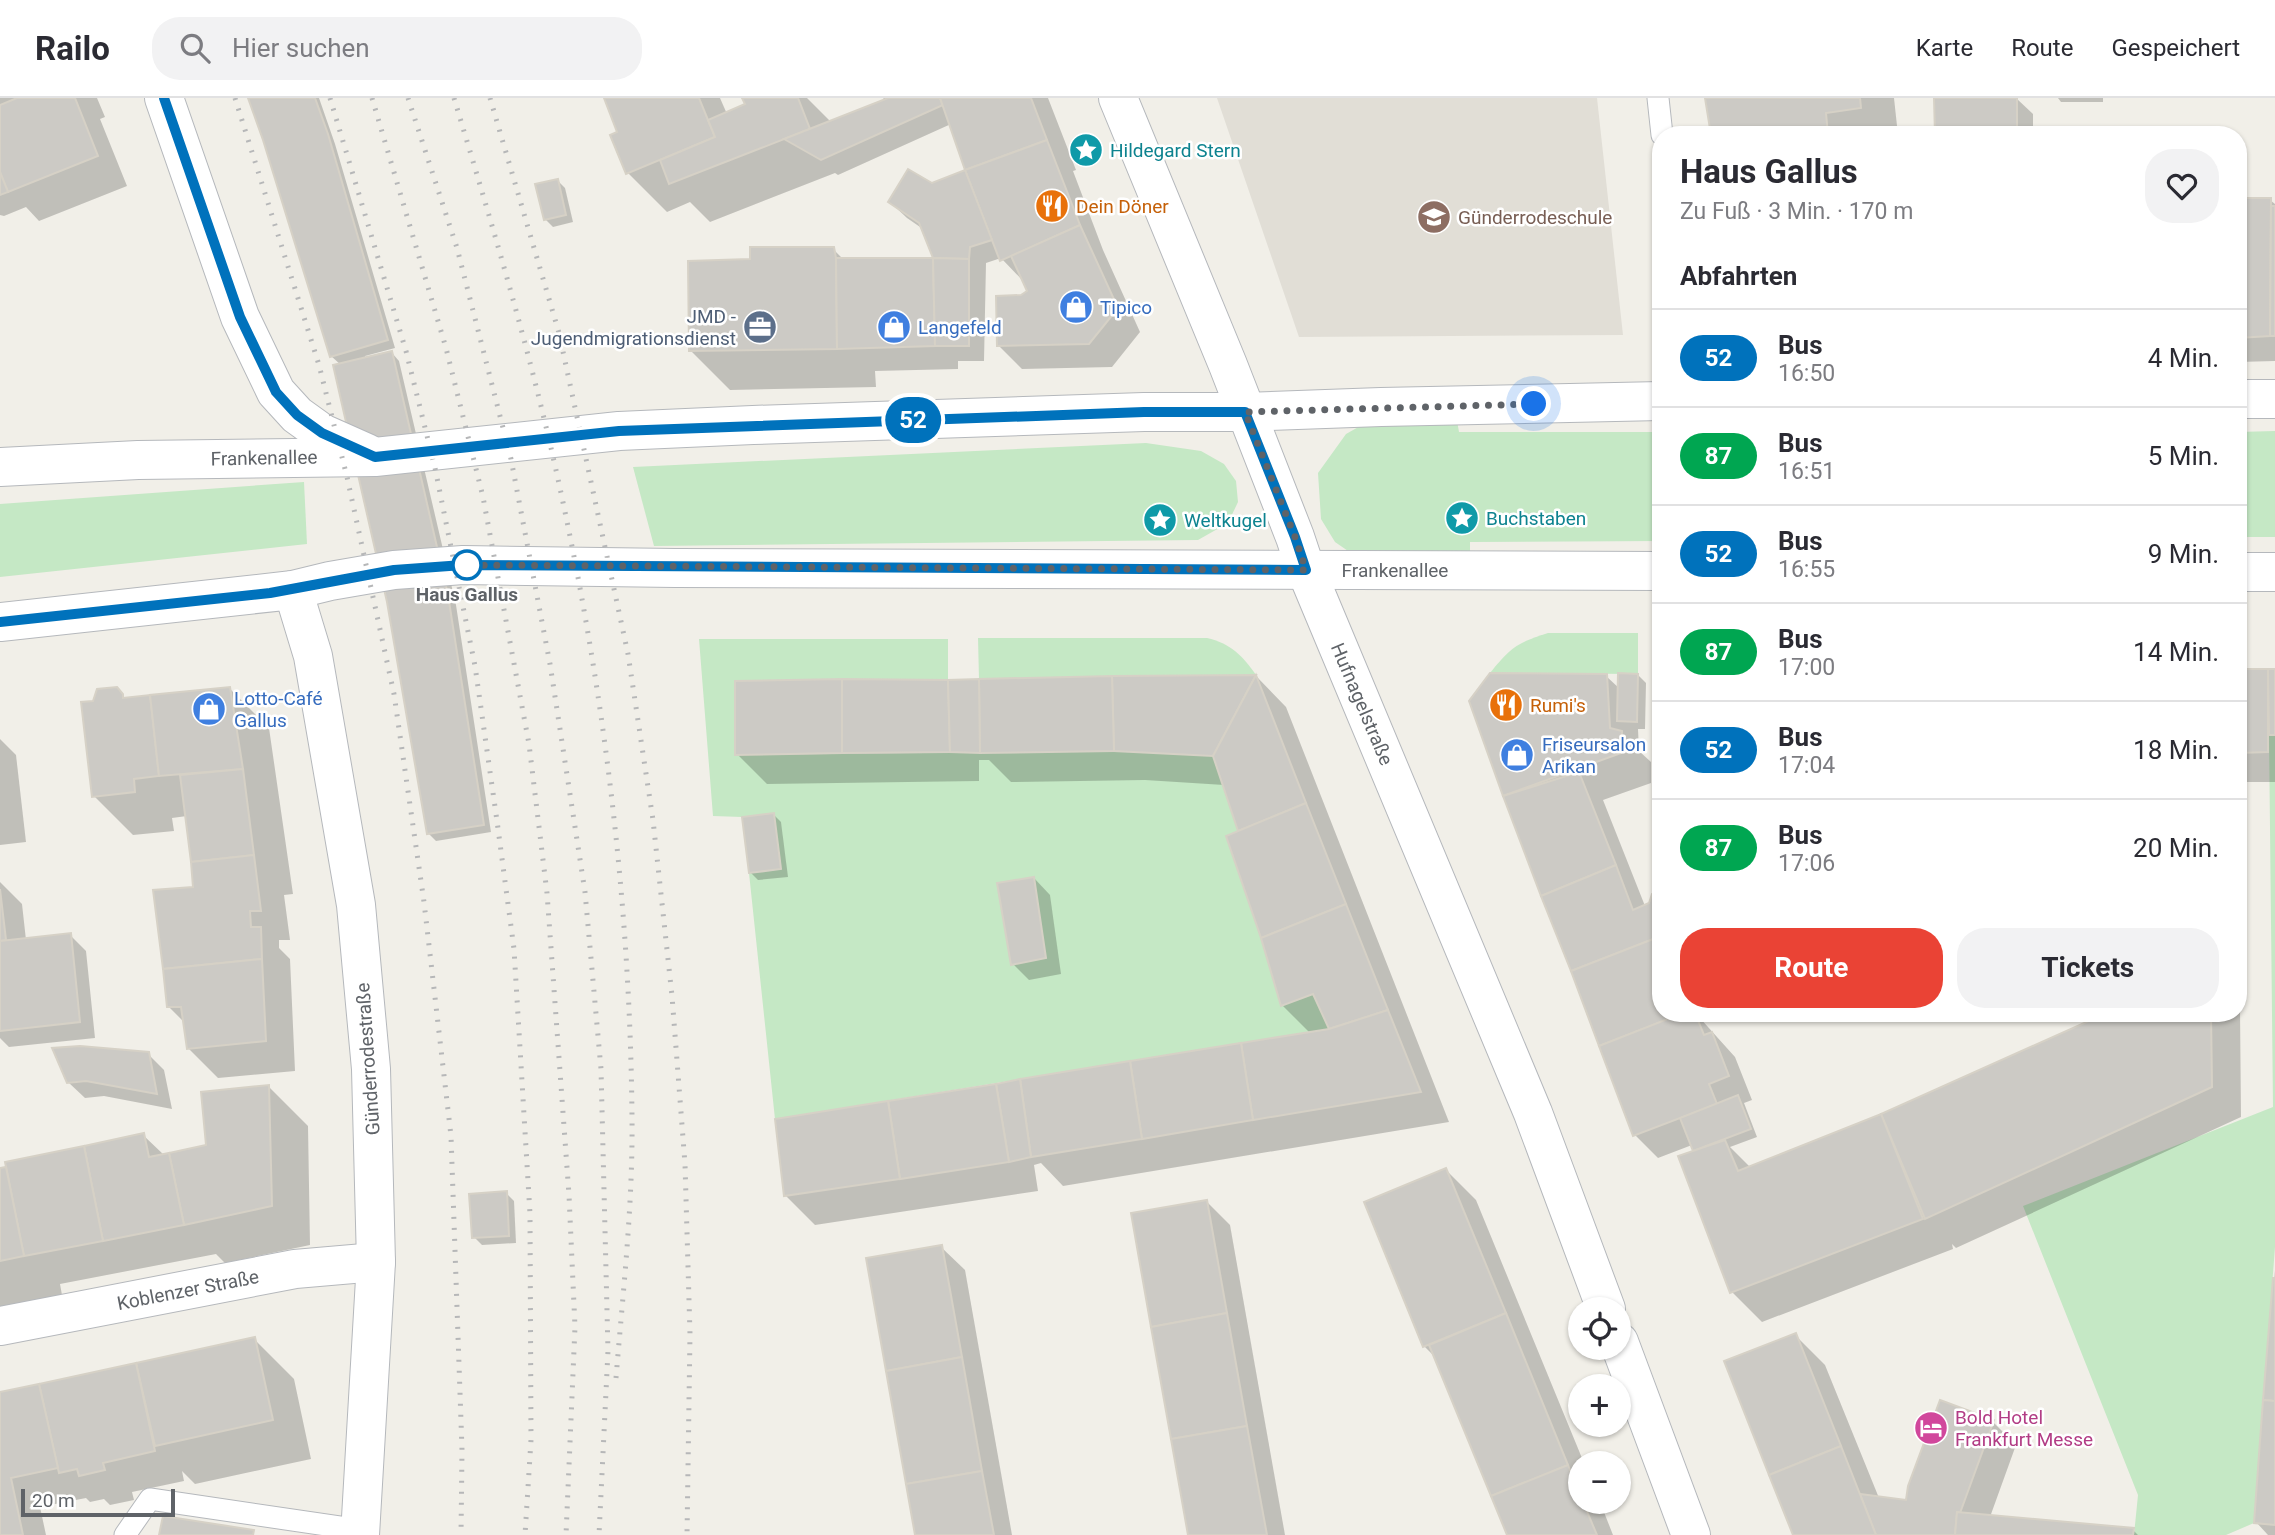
<!DOCTYPE html>
<html lang="de">
<meta charset="utf-8">
<style>
:root{--surface:#fff;--page:#f2f2f3;--text:#2b2b33;--muted:#7c7c81;--line:#e1e1e2;--accent:#ea4335}
body{margin:0;font-family:Roboto,sans-serif;background:var(--page);color:var(--text);height:100vh;display:flex;flex-direction:column;font-size:26px;white-space:nowrap}
*{box-sizing:border-box;margin:0}
p{font-size:23px;color:var(--muted)}
.icon{flex:none;width:38px;height:38px;fill:none;stroke:currentColor;stroke-width:2;stroke-linecap:round;stroke-linejoin:round}
.map{position:relative;flex:1;overflow:hidden}
.side{position:absolute;left:1652px;top:28px;width:595px;height:896px;display:flex;flex-direction:column;background:var(--surface);border-radius:28px;box-shadow:0 2px 5px #0004}
.side>*{flex:none}
.badge{padding:0 14px;border-radius:23px;font-size:24px;line-height:46px}
.buttons{position:absolute;left:1568px;top:1199px;display:grid;gap:14px}
.buttons a{display:grid;place-items:center;width:63px;height:63px;border-radius:50%;background:var(--surface);box-shadow:0 2px 5px #0004;font-size:35px}
.scale{position:absolute;left:21px;bottom:18px;width:154px;box-sizing:border-box;padding-left:7px;border:4px solid #5f6368;border-top:0;font-size:19px;line-height:24px;white-space:nowrap;color:#5f6368;-webkit-text-stroke:5px #fff;paint-order:stroke}
.you{position:absolute;width:35px;height:35px;margin:-18px;border:5px solid #fff;border-radius:50%;background:#1a73e8;box-shadow:0 0 0 10px #1a73e833}
.map>.badge{position:absolute;translate:-50% -50%;box-shadow:0 0 0 4px #fff}
h2{padding:0 28px;font-size:26px;line-height:63px}
.round{display:grid;place-items:center;flex:none;width:74px;height:74px;border-radius:28px;background:var(--page)}
.summary{display:flex;align-items:center;justify-content:space-between;height:119px;padding:0 28px}
h1{font-size:33px;font-weight:700;line-height:52px}
.primary-button{display:flex;gap:14px;margin-top:auto;padding:14px 28px}
.primary-button a{flex:1;height:80px;border-radius:28px;background:var(--accent);color:#fff;font-size:28px;font-weight:700;line-height:80px;text-align:center}
.primary-button a+a{background:var(--page);color:var(--text)}
ul{padding:0;list-style:none}
li{display:flex;align-items:center;gap:21px;height:98px;padding:0 28px;border-top:2px solid var(--line)}
li div{flex:1}
li b{display:block;font-size:26px}
li em{font-style:normal}
li .badge{min-width:77px;font-weight:700;text-align:center}
header{display:flex;align-items:center;gap:42px;box-sizing:border-box;height:98px;padding:0 35px;background:var(--surface);border-bottom:2px solid var(--line)}
header strong{font-size:33px}
nav{display:flex;gap:38px;margin-inline-start:auto;font-size:24px}
.search{width:490px;height:63px;background:var(--page);display:flex;align-items:center;gap:18px;box-sizing:border-box;padding:0 24px;border-radius:28px;color:var(--muted);font-size:26px}
.map>svg:first-child{display:block}
</style>
<header>
<strong>Railo</strong>
<div class="search"><svg class="icon" aria-label="search" viewBox="0 0 24 24"><circle cx="10" cy="10" r="6"/><path d="M15 15l6 6"/></svg>Hier suchen</div>
<nav><a>Karte</a><a>Route</a><a>Gespeichert</a></nav>
</header>
<div class="map">
<svg width="2275" height="1437" viewBox="0 0 2275 1437">
<rect width="100%" height="100%" fill="#f1efe8"/>
<polygon fill="#e1ded6" points="1217,0 1597,0 1623,237 1299,239"/>
<g fill="#c5e8c5" fill-rule="evenodd">
<polygon points="1456,317 1459,334 1661,334 1661,443 1470,444 1470,464 1367,466 1335,444 1321,421 1318,375 1346,336 1378,318"/>
<polygon points="2275,333 2275,439 2238,439 2238,334"/>
<polygon points="1146,345 1201,353 1224,366 1236,383 1238,404 1228,425 1198,442 654,448 633,369"/>
<polygon points="304,384 307,446 0,479 0,406"/>
<path d="M1548,535H1638V576L1490,575C1511,549 1517,545 1548,535Z"/>
<path d="M978,540H1207C1230,545 1243,558 1256,577L979,581Z"/>
<path d="M699,541H948V582L735,583L736,657L1114,653L1213,658L1238,733L1226,738L1261,840L1281,907L1313,896L1329,931L775,1021L749,775L781,771L774,715L742,719L713,718ZM1034,779L1046,860L1011,867L997,785Z"/>
<polygon points="2269,637 2275,637 2275,1149 2254,1425 2226,1437 2134,1437 2138,1397 2023,1108 2273,1009"/>
</g>
<g fill="#0003">
<polygon points="0,0 97,0 105,19 100,21 127,88 39,123 26,109 4,118 0,117"/>
<polygon points="249,0 319,0 335,46 395,250 365,258 366,261 392,255 399,263 456,507 491,734 436,743 428,735 388,504 341,267 331,258 264,41"/>
<polygon points="606,0 720,0 727,16 748,7 748,0 807,0 831,24 886,3 883,0 1048,0 1076,72 1073,73 1103,152 1140,234 1112,269 1022,271 998,247 1022,199 1029,193 1026,186 1001,160 986,165 984,263 958,263 958,271 875,273 876,289 730,292 691,253 752,163 833,151 844,162 936,162 923,131 907,120 890,104 968,73 951,26 838,77 835,75 710,124 690,104 667,114 628,75 620,34"/>
<polygon points="1707,0 1894,0 1898,37 1712,37"/>
<polygon points="1936,0 2016,0 2033,16 2033,37 1936,37"/>
<polygon points="2058,0 2103,0 2103,4 2061,4"/>
<polygon points="557,82 565,90 573,124 553,129 545,121"/>
<polygon points="2238,102 2270,102 2275,106 2275,263 2238,264"/>
<rect x="2238" y="572" width="37" height="112"/>
<polygon points="1638,577 1646,585 1645,631 1638,631 1639,653 1651,664 1651,685 1603,702 1645,808 1661,915 1708,915 1699,919 1735,959 1752,1002 1744,1005 1757,1039 1730,1049 1751,1070 1881,1018 2104,918 2104,915 2238,915 2238,694 2241,1019 1956,1150 1952,1146 1953,1151 1762,1224 1732,1194 1692,1047 1658,1060 1635,1037 1504,698 1471,604 1606,578 1620,591"/>
<polygon points="1256,578 1286,609 1449,1024 1063,1088 1041,1065 1034,1067 1038,1093 815,1127 786,1098 1311,936 1282,907 1240,734 1224,687 1145,682 1011,684 989,662 979,662 979,683 767,686 737,656 948,583"/>
<polygon points="116,591 127,602 230,591 269,630 293,796 284,797 290,842 279,842 279,850 290,861 295,973 218,980 188,950 185,925 169,909 195,790 187,718 172,720 174,733 133,737 94,698 95,605"/>
<polygon points="0,641 16,657 26,744 0,747"/>
<polygon points="774,717 781,724 788,779 758,782 750,774"/>
<polygon points="1034,780 1050,797 1061,876 1029,882 1013,866"/>
<polygon points="0,784 22,806 26,842 70,837 86,853 95,940 9,949 0,940"/>
<polygon points="148,956 164,972 172,1011 104,998 85,1000 68,984"/>
<polygon points="269,989 308,1028 310,1147 225,1165 216,1156 60,1186 62,1197 0,1209 0,1072 143,1037 164,1057 208,1048"/>
<polygon points="1446,1072 1476,1102 1584,1365 1580,1365 1580,1404 1600,1404 1613,1437 1509,1437 1436,1260 1424,1248"/>
<polygon points="506,1095 514,1103 516,1145 482,1147 474,1139"/>
<polygon points="1207,1104 1230,1127 1285,1437 1190,1437"/>
<polygon points="941,1149 965,1172 1012,1437 917,1437"/>
<polygon points="2275,1172 2275,1437 2268,1437 2256,1424"/>
<polygon points="1795,1237 1825,1267 1879,1400 1907,1404 1993,1324 2016,1347 1990,1419 2133,1432 2138,1437 1795,1437"/>
<polygon points="254,1241 294,1281 311,1361 195,1386 182,1373 184,1383 132,1394 134,1402 110,1407 104,1401 90,1404 86,1400 40,1409 46,1437 0,1437 0,1296 136,1267 141,1271"/>
</g>
<g fill="#cccac5" stroke="#d6d1c6" stroke-width="2">
<polygon points="17,0 75,0 98,58 8,94 0,74 0,7"/>
<polygon points="248,0 315,0 328,36 388,242 330,259 263,42"/>
<polygon points="604,0 699,0 715,39 626,76 610,37 617,34"/>
<polygon points="742,0 798,0 810,31 669,86 660,62 715,39 708,22 745,6"/>
<polygon points="888,0 940,0 943,7 821,62 784,41"/>
<polygon points="940,0 1031,0 1047,42 965,72"/>
<polygon points="1705,0 1860,0 1861,10 1826,15 1828,37 1711,37"/>
<polygon points="1934,0 2017,0 2017,37 1935,37"/>
<polygon points="1047,42 1080,127 1000,163 965,72"/>
<polygon points="908,71 932,85 965,72 992,142 970,149 969,161 933,160 919,125 888,104"/>
<polygon points="0,74 8,94 0,97"/>
<polygon points="558,81 566,117 544,122 535,86"/>
<polygon points="2238,100 2271,100 2270,238 2238,240"/>
<polygon points="2271,108 2275,108 2275,238 2270,238"/>
<polygon points="1080,127 1118,210 1089,246 997,248 996,198 1021,197 1027,193 1011,158"/>
<polygon points="750,149 834,149 836,160 837,251 689,253 688,163 750,161"/>
<polygon points="836,160 933,160 935,248 837,251"/>
<polygon points="933,160 969,161 969,248 935,248"/>
<polygon points="392,253 448,497 484,727 427,736 387,504 333,267"/>
<polygon points="2238,571 2268,571 2268,654 2238,655"/>
<polygon points="2268,571 2275,571 2275,637 2269,637"/>
<polygon points="1490,575 1607,576 1610,630 1622,633 1621,655 1503,698 1469,603"/>
<polygon points="1618,575 1638,576 1637,624 1617,623"/>
<polygon points="1256,577 1213,658 1114,653 1112,578"/>
<polygon points="1256,577 1306,705 1238,733 1213,658"/>
<polygon points="1112,578 1114,653 980,655 979,581"/>
<polygon points="842,581 842,655 735,657 735,583"/>
<polygon points="842,581 948,582 950,654 842,655"/>
<polygon points="979,581 980,655 950,654 948,582"/>
<polygon points="117,589 123,596 123,600 150,597 159,678 134,681 135,694 92,699 81,604 93,603 97,591"/>
<polygon points="230,589 243,671 159,678 150,597"/>
<polygon points="243,671 254,757 191,764 180,677"/>
<polygon points="1579,674 1616,767 1541,798 1503,698"/>
<polygon points="1306,705 1346,806 1261,840 1226,738"/>
<polygon points="774,715 781,771 749,775 742,719"/>
<polygon points="254,757 261,813 250,813 251,829 261,829 262,861 163,871 153,792 193,789 191,764"/>
<polygon points="1616,767 1633,812 1649,805 1652,796 1661,792 1661,838 1571,873 1541,798"/>
<polygon points="1034,779 1046,860 1011,867 997,785"/>
<polygon points="0,791 6,842 0,843"/>
<polygon points="1346,806 1388,912 1329,931 1313,896 1281,908 1261,840"/>
<polygon points="71,835 80,924 0,933 0,843"/>
<polygon points="1661,838 1661,915 1675,915 1676,918 1599,948 1571,873"/>
<polygon points="262,861 266,943 187,951 181,909 167,909 163,871"/>
<polygon points="1388,912 1421,994 1253,1022 1241,945 1329,931"/>
<polygon points="1683,915 1695,915 1704,937 1712,934 1729,978 1709,986 1717,1006 1633,1038 1599,948"/>
<polygon points="2102,915 2211,915 2212,989 1925,1121 1881,1016 2102,917"/>
<polygon points="1241,945 1253,1022 1142,1041 1130,963"/>
<polygon points="80,948 149,954 157,996 86,983 67,985 52,950"/>
<polygon points="1130,963 1142,1041 1031,1059 1020,981"/>
<polygon points="1020,981 1031,1059 1009,1064 996,986"/>
<polygon points="996,986 1009,1064 900,1081 888,1003"/>
<polygon points="269,987 272,1108 184,1127 169,1055 206,1047 201,994"/>
<polygon points="1738,997 1751,1031 1693,1053 1680,1020"/>
<polygon points="888,1003 900,1081 784,1098 775,1021"/>
<polygon points="1881,1016 1923,1121 1730,1195 1678,1058 1725,1042 1738,1073"/>
<polygon points="144,1035 149,1059 169,1055 184,1127 103,1143 84,1048"/>
<polygon points="84,1048 103,1143 24,1158 5,1064"/>
<polygon points="6,1069 24,1158 0,1163 0,1070"/>
<polygon points="1446,1070 1506,1215 1423,1249 1364,1104"/>
<polygon points="507,1093 509,1138 472,1140 469,1096"/>
<polygon points="1207,1102 1227,1215 1151,1229 1131,1115"/>
<polygon points="942,1147 962,1259 886,1273 866,1160"/>
<polygon points="2273,1180 2275,1180 2275,1303 2263,1302"/>
<polygon points="1227,1215 1247,1328 1171,1341 1151,1229"/>
<polygon points="1506,1215 1568,1367 1491,1398 1429,1247"/>
<polygon points="1796,1235 1841,1348 1769,1377 1724,1263"/>
<polygon points="255,1239 273,1322 155,1348 136,1265"/>
<polygon points="962,1259 982,1373 906,1386 886,1273"/>
<polygon points="136,1265 155,1353 103,1365 105,1372 79,1378 77,1371 59,1375 39,1286"/>
<polygon points="39,1286 58,1370 11,1380 23,1437 0,1437 0,1294"/>
<polygon points="1940,1302 1994,1322 1960,1415 1957,1414 1955,1437 1876,1437 1860,1396 1906,1402 1908,1388"/>
<polygon points="2263,1302 2275,1303 2275,1427 2254,1425"/>
<polygon points="1247,1328 1267,1437 1188,1437 1171,1341"/>
<polygon points="1841,1348 1876,1437 1793,1437 1769,1377"/>
<polygon points="1568,1367 1580,1397 1580,1404 1583,1404 1597,1437 1507,1437 1491,1398"/>
<polygon points="982,1373 994,1437 915,1437 906,1386"/>
<polygon points="1957,1414 2134,1430 2133,1437 1955,1437"/>
<polygon points="163,1418 254,1432 253,1437 159,1437"/>
</g>
<g fill="none" stroke-linecap="round" stroke-linejoin="round">
<g stroke="#b5b8bc" stroke-width="23">
<g id="service">
<polyline points="1658,0 1662,37"/>
<polyline points="125,1437 150,1401 360,1432"/>
</g>
</g>
<g stroke="#b5b8bc" stroke-width="40">
<g id="minor">
<polyline points="164,0 240,219 276,294 297,317 322,335 367,355"/>
<polyline points="1118,0 1228,267 1295,439 1306,472 1533,1015 1606,1211"/>
<polyline points="2238,301 2275,301"/>
<polyline points="0,369 138,362 375,359 619,333 753,327 1144,314 1245,314 1381,309 1661,303"/>
<polyline points="2238,474 2275,474"/>
<polyline points="293,492 313,558 356,807 371,971 376,1164 360,1437"/>
<polyline points="0,524 293,492 330,483 394,472 463,467 675,470 1661,473"/>
<polyline points="0,1228 295,1171 376,1164"/>
<polyline points="1619,1244 1691,1437"/>
</g>
</g>
<use href="#service" stroke="#fff" stroke-width="21"/>
<use href="#minor" stroke="#fff" stroke-width="38"/>
<g stroke="#b6b7b8" stroke-width="5" stroke-dasharray="2 9" stroke-linecap="butt">
<polyline points="235,0 319,267 347,379 394,596 424,804 451,1038 462,1352 461,1437"/>
<polyline points="330,0 406,253 435,370 475,568 497,723 514,851 530,1116 531,1342 525,1437"/>
<polyline points="372,0 446,250 483,399 529,646 547,795 569,1097 575,1229 566,1437"/>
<polyline points="408,0 457,150 511,361 550,566 585,794 601,971 608,1253 599,1437"/>
<path d="M454,0C491,123 528,246 556,372C603,584 630,801 632,1019C633,1106 623,1194 616,1280"/>
<polyline points="490,0 559,235 628,556 653,722 672,898 685,1066 690,1236 687,1437"/>
</g>
</g>
<g fill="none" stroke-linecap="round" stroke-linejoin="round">
<g stroke="#fff" stroke-width="16">
<polyline id="line" points="0,524 270,495 394,472 463,467 1306,472 1295,439 1245,314 1144,314 619,333 375,359 322,335 297,317 276,294 240,219 164,0"/>
</g>
<use href="#line" stroke="#0072bc" stroke-width="10"/>
<polyline stroke="#5f6368" stroke-width="7" stroke-dasharray="0 12.6" points="467,467 463,467 1306,472 1295,439 1245,314 1534,306"/>
</g>
<defs>
<g id="sight-disc" transform="scale(1.75)"><circle r="9.5" fill="#0f9aa8" stroke="#fff"/><path d="M0-6L1.8-2.2L6-1.7L2.9 1.2L3.7 5.4L0 3.3L-3.7 5.4L-2.9 1.2L-6-1.7L-1.8-2.2Z" fill="#fff"/></g>
<g id="restaurant-disc" transform="scale(1.75)"><circle r="9.5" fill="#e8710a" stroke="#fff"/><path d="M-5-6h1v4h1v-4h1v4h1v-4h1v5L-1.5 .5V6h-2V.5L-5-1ZM5-6V6H3V1.5H1.5Q1.5-4 5-6Z" fill="#fff"/></g>
<g id="school-disc" transform="scale(1.75)"><circle r="9.5" fill="#8d6e63" stroke="#fff"/><path d="M0-5L7-2L0 1L-7-2ZM-4 1L0 2.5L4 1V4Q0 6-4 4Z" fill="#fff"/></g>
<g id="shop-disc" transform="scale(1.75)"><circle r="9.5" fill="#3f7fe0" stroke="#fff"/><path d="M-5-2.5h2.3a2.7 3.5 0 0 1 5.4 0H5L5.5 6h-11ZM-1.5-2.5h3a1.5 2.3 0 0 0-3 0Z" fill="#fff"/></g>
<g id="office-disc" transform="scale(1.75)"><circle r="9.5" fill="#5c6f8a" stroke="#fff"/><path d="M-6-3h4V-5.5h4V-3h4V5H-6ZM-1-4.5V-3h2v-1.5ZM-6 0V1H6V0Z" fill="#fff"/></g>
<g id="hotel-disc" transform="scale(1.75)"><circle r="9.5" fill="#d1479c" stroke="#fff"/><path d="M-6-4.5h1.5V1H6V5H4.5V3h-9V5H-6ZM-4 0a1.8 1.8 0 1 1 3.6 0ZM.5 0V-2.5h3Q6-2.5 6 0Z" fill="#fff"/></g>
</defs>
<g fill-rule="evenodd">
<use href="#sight-disc" x="1086" y="52"/>
<use href="#restaurant-disc" x="1052" y="108"/>
<use href="#school-disc" x="1434" y="119"/>
<use href="#shop-disc" x="1076" y="209"/>
<use href="#office-disc" x="760" y="229"/>
<use href="#shop-disc" x="894" y="229"/>
<use href="#sight-disc" x="1462" y="420"/>
<use href="#sight-disc" x="1160" y="422"/>
<use href="#restaurant-disc" x="1506" y="607"/>
<use href="#shop-disc" x="209" y="611"/>
<use href="#shop-disc" x="1517" y="657"/>
<use href="#hotel-disc" x="1931" y="1330"/>
</g>
<circle fill="#fff" stroke="#0072bc" stroke-width="3.5" cx="467" cy="467" r="14"/>
<g text-anchor="middle" dominant-baseline="central" stroke-width="5" stroke-linejoin="round" paint-order="stroke">
<g font-size="19" fill="#0d838f" stroke="#fff" text-anchor="start">
<text x="1110" y="52">Hildegard Stern</text>
<text x="1486" y="420">Buchstaben</text>
<text x="1184" y="422">Weltkugel</text>
</g>
<g font-size="19" fill="#c56008" stroke="#fff" text-anchor="start">
<text x="1076" y="108">Dein Döner</text>
<text x="1530" y="607">Rumi's</text>
</g>
<g font-size="19" fill="#785e54" stroke="#fff" text-anchor="start">
<text x="1458" y="119">Günderrodeschule</text>
</g>
<g font-size="19" fill="#366cbe" stroke="#fff" text-anchor="start">
<text x="1100" y="209">Tipico</text>
<text x="918" y="229">Langefeld</text>
<text x="234" y="600">Lotto-Café<tspan x="234" dy="22">Gallus</tspan></text>
<text x="1542" y="646">Friseursalon<tspan x="1542" dy="22">Arikan</tspan></text>
</g>
<g font-size="19" fill="#4e5e75" stroke="#fff" text-anchor="end">
<text x="736" y="218">JMD -<tspan x="736" dy="22">Jugendmigrationsdienst</tspan></text>
</g>
<g font-size="19" fill="#5f6368" stroke="#fff">
<text transform="translate(264 360) rotate(-1)">Frankenallee</text>
<text x="1395" y="472">Frankenallee</text>
<text transform="translate(1362 606) rotate(67)">Hufnagelstraße</text>
<text transform="translate(368 961) rotate(-94)">Günderrodestraße</text>
<text transform="translate(188 1192) rotate(-11)">Koblenzer Straße</text>
</g>
<g font-size="19" font-weight="bold" fill="#5f6368" stroke="#fff">
<text x="467" y="496">Haus Gallus</text>
</g>
<g font-size="19" fill="#b23c85" stroke="#fff" text-anchor="start">
<text x="1955" y="1319">Bold Hotel<tspan x="1955" dy="22">Frankfurt Messe</tspan></text>
</g>
</g>
</svg>
<div class="buttons">
<a><svg class="icon" aria-label="locate" viewBox="0 0 24 24"><circle cx="12" cy="12" r="6"/><path d="M12 2v4M12 18v4M2 12h4M18 12h4"/></svg></a>
<a>+</a>
<a>−</a>
</div>
<div class="scale">20 m</div>
<div class="you" style="left:1534px;top:306px"></div>
<b class="badge" style="left:913px;top:322px;background:#0072bc;color:#fff">52</b>
<section class="side">
<div class="summary"><div><h1>Haus Gallus</h1><p>Zu Fuß · 3 Min. · 170 m</p></div><a class="round"><svg class="icon" aria-label="heart" viewBox="0 0 24 24"><path d="M12 20l-8-8c-3-5 5-10 8-4 3-6 11-1 8 4z"/></svg></a></div>
<h2>Abfahrten</h2>
<ul>
<li><span class="badge" style="background:#0072bc;color:#fff">52</span><div><b>Bus</b><p>16:50</p></div><em>4 Min.</em></li>
<li><span class="badge" style="background:#00a651;color:#fff">87</span><div><b>Bus</b><p>16:51</p></div><em>5 Min.</em></li>
<li><span class="badge" style="background:#0072bc;color:#fff">52</span><div><b>Bus</b><p>16:55</p></div><em>9 Min.</em></li>
<li><span class="badge" style="background:#00a651;color:#fff">87</span><div><b>Bus</b><p>17:00</p></div><em>14 Min.</em></li>
<li><span class="badge" style="background:#0072bc;color:#fff">52</span><div><b>Bus</b><p>17:04</p></div><em>18 Min.</em></li>
<li><span class="badge" style="background:#00a651;color:#fff">87</span><div><b>Bus</b><p>17:06</p></div><em>20 Min.</em></li>
</ul>
<div class="primary-button"><a>Route</a><a>Tickets</a></div>
</section>
</div>
